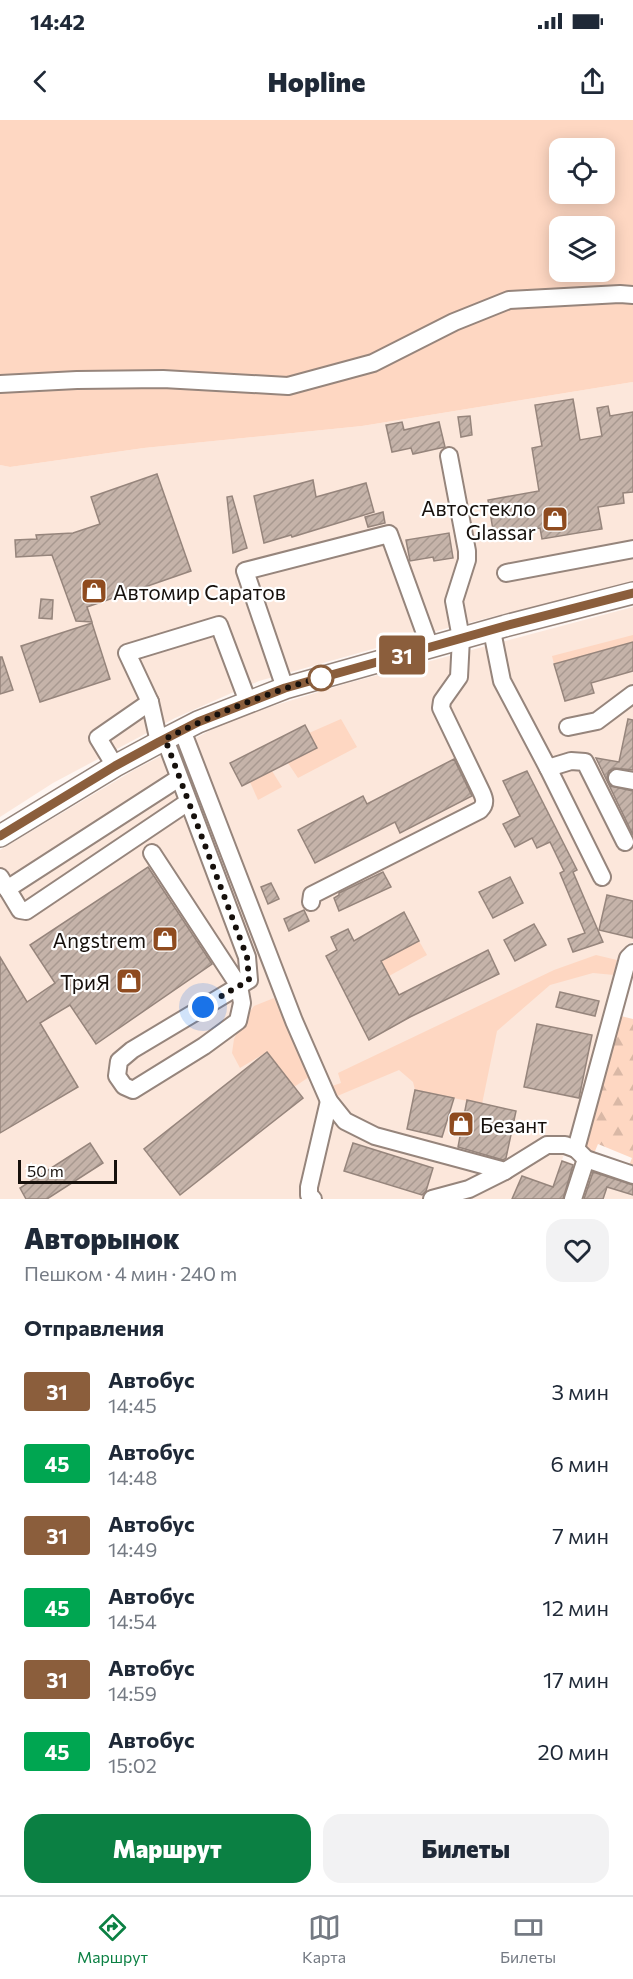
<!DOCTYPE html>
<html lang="ru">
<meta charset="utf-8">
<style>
:root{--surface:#fff;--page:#f2f2f3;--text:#1f2937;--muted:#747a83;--line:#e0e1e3;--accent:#0b8043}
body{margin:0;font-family:Commissioner,sans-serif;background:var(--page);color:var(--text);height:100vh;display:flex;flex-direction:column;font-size:22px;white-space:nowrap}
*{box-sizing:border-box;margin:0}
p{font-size:20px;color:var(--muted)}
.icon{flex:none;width:33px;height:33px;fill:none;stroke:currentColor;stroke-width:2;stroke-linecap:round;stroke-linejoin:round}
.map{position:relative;height:1079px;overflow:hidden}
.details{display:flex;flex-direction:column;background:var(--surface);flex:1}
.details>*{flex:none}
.badge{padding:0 12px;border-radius:4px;font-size:21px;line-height:39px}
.controls{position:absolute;left:549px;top:18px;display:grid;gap:12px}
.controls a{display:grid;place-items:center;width:66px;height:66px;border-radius:12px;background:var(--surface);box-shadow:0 3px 15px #0003;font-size:30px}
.scale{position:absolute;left:18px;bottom:15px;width:99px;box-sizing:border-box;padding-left:6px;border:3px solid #16100c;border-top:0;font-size:16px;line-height:21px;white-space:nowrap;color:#16100c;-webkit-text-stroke:4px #fff;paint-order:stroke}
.you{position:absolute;width:30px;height:30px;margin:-15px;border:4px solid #fff;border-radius:50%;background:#1a73e8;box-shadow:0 0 0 9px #1a73e833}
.map>.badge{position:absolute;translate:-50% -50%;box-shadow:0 0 0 3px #fff}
h2{padding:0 24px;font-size:22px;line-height:54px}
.round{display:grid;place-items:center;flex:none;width:63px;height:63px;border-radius:18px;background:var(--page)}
.head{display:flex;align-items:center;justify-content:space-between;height:102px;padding:0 24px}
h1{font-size:28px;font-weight:800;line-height:45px}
.cta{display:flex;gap:12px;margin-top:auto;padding:12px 24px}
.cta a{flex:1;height:69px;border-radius:18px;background:var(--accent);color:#fff;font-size:24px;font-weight:800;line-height:69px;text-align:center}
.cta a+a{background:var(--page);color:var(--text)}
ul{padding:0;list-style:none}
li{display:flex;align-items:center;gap:18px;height:72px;padding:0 24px}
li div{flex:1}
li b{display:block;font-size:22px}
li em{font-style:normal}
li .badge{min-width:66px;font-weight:700;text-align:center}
.status{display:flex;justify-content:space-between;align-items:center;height:42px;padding:0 30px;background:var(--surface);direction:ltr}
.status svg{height:16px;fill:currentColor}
header{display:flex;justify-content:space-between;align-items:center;height:78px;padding:0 24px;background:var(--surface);font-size:27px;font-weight:800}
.dock{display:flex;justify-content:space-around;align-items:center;height:84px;border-top:2px solid var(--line);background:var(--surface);font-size:16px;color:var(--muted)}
.dock a{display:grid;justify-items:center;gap:3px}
.dock .on{color:var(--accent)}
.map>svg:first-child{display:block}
</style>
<div class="status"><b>14:42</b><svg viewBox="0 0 49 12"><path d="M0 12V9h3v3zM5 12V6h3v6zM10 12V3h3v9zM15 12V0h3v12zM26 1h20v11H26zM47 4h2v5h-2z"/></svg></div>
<header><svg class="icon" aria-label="back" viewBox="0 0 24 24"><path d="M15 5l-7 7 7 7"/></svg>Hopline<svg class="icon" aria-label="share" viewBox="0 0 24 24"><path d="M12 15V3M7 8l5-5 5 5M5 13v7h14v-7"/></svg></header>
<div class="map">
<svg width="633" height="1079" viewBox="0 0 633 1079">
<defs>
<pattern id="forest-firs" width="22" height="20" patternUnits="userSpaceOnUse" patternTransform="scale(1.5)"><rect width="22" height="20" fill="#fed7c2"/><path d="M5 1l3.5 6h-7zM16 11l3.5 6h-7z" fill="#d9b8a6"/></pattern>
<pattern id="building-hatch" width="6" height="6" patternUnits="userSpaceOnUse" patternTransform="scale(1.5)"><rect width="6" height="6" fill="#c5b3a9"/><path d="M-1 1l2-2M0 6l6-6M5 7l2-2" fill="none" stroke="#a89990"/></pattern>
</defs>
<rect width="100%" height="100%" fill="#fef6f2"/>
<g fill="#fce7db">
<polygon points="633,262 633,462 444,509 259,561 175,598 53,663 0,697 0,345 10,347 144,328 362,306"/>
<polygon points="633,487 633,822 628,824 617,840 582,984 562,1040 633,1063 633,1079 0,1079 0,730 134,650 234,598 348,563"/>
</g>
<g fill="#fed7c2" fill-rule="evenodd">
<path d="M0,0H633V262L362,306L144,328L10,347L0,345ZM560,28H604V74H560ZM560,106H604V152H560Z"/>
<polygon points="633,515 633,522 554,544 552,536"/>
<polygon points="341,599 357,627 298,658 288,643 317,628 309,613"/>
<polygon points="272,651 282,667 258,680 250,662"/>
<polygon points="419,821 427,835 389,856 381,841"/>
<polygon points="596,835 617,840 614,855 593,853 550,865 497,911 482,984 415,970 413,962 399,950 335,977 329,967 341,963 338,953 554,850"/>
<polygon points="274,878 309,957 294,967 267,932 240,948 232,933 234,919 242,902 254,886"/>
</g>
<polygon fill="url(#forest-firs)" points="617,895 633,899 633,1051 627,1050 632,1038 598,1024 593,1036 581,1026"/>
<g fill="url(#building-hatch)" stroke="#96857c" stroke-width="1.5">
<polygon points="573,279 580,320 602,316 597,288 608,286 610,296 633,292 633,372 623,373 624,383 598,387 602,409 542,419 540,408 494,416 488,380 539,371 532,328 542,326 535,285"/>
<polygon points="470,296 472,315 461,317 458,297"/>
<polygon points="402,302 404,310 439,302 445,327 413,334 411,328 392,332 386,305"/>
<polygon points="157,354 191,451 87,487 92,502 76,501 52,435 16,437 15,420 37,419 36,415 73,413 100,404 91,377"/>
<polygon points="313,360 316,377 366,363 374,392 292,417 291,415 264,423 254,376"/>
<polygon points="232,376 247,428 233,433 227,377"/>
<polygon points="383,392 385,403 368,407 365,397"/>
<polygon points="449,413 453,438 434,441 433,437 410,441 406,420"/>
<polygon points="41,479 53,480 52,499 39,498"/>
<polygon points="92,503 110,559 40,582 21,526"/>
<polygon points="633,522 633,551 591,563 594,573 565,581 554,544"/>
<polygon points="0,537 2,537 13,570 0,574"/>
<polygon points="628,599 633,600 633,650 614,648 609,651 607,657 611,666 633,671 633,715 596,638 619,642"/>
<polygon points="305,605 317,628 242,666 230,643"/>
<polygon points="454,639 472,676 400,713 395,702 315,743 298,710 363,676 367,684"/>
<polygon points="527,651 577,750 573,752 603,822 573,832 568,819 585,813 560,753 564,751 550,722 537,728 532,718 515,727 503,704 520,696 503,661"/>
<polygon points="148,747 212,844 96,924 70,885 40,903 78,967 0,1013 0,837 27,882 55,863 30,825"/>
<polygon points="383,752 391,767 339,791 334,778 339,775 339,773"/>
<polygon points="510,757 523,783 493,798 479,772"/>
<polygon points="271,763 279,779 268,784 261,767"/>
<polygon points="607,775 633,781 633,818 599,810"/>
<polygon points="304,790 309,801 289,811 284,799"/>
<polygon points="404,792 419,821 381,841 399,875 488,830 499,854 410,897 369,920 326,836 337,830 331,817 348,809 354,821"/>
<polygon points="534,804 546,825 515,841 504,820"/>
<polygon points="560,872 599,881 595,896 556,887"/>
<polygon points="537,904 592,915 579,978 524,967"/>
<polygon points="267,932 303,978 180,1075 144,1029"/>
<polygon points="415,970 454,978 442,1017 407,1009"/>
<polygon points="467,980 516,991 506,1038 503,1040 458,1027"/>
<polygon points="90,1023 103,1043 47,1079 26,1079 20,1068"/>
<polygon points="353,1023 433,1048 426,1071 422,1075 344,1051"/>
<polygon points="562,1041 573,1045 563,1079 512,1079 522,1056 553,1067"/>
<polygon points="593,1052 633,1065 633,1075 607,1067 603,1079 584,1079"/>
</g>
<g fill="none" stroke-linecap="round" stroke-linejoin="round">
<g stroke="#96857c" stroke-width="20">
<g id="minor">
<polyline points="0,264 77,260 163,259 288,266 373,243 454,202 509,180 620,174 633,175"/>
<polyline points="506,453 633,429"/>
<polyline points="492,511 502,561 548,648 602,757"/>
<polyline points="285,568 245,451 389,414 430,527"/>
<polyline points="568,607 597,601 633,574"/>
<polyline points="182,610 294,901 329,981 345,1001 375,1016 505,1051 547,1025 565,1025 576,1029"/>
<polyline points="159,622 150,582 127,533 219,505 248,582"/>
<polyline points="115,646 98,618 150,582"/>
<polyline points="548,648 571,641 585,642 625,722"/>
<polyline points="617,658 633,661"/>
<polyline points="152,733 239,866 242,883 238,901 204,926 133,970 124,966 117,956 119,941 132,930 239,866 249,860 247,837 165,619"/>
<polyline points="0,757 20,790 26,791 188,682"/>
<polyline points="7,769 179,658"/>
<path d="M311,782L312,775L480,690C487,683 484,677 480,669L441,588L442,581L459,557L461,518L454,481L467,440V431L449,336"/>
<polyline points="633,833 628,838 576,1029 586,1039 633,1055"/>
<polyline points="313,1079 309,1075 309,1067 329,981"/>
<polyline points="432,1079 469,1069 505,1051"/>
<polyline points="573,1079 586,1039"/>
</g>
</g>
<g stroke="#96857c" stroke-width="24">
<polyline id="major" points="0,716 115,646 165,619 198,602 285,568 505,506 633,473"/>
</g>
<use href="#minor" stroke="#fff" stroke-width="16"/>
<use href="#major" stroke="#fff" stroke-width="21"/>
</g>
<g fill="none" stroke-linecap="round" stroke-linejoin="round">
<g stroke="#fff" stroke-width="14">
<polyline id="line" points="0,716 115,646 159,622 198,602 285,568 505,506 633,473"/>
</g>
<use href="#line" stroke="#8b5e3c" stroke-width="9"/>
<path stroke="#16100c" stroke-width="6" stroke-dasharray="0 10.8" d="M203,887L249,860L247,837L165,619C216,593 270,572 325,556L321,558"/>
</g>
<defs>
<g id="shop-square" transform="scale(1.35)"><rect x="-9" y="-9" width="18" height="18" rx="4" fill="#8f4b1f" stroke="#fff"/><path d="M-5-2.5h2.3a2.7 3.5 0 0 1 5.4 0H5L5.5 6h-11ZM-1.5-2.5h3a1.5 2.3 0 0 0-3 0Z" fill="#fff"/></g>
</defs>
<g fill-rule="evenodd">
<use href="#shop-square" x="555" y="399"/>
<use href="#shop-square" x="94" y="471"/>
<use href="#shop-square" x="165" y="819"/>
<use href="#shop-square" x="129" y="861"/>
<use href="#shop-square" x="461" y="1004"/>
</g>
<circle fill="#fff" stroke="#8b5e3c" stroke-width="3" cx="321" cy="558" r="12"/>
<g text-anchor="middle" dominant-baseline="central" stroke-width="4.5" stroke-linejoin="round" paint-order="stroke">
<g font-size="21" fill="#16100c" stroke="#fff" text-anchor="end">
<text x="536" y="387">Автостекло<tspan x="536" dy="24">Glassar</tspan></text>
<text x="113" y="471" text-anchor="start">Автомир Саратов</text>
<text x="146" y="819">Angstrem</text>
<text x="110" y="861">ТриЯ</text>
<text x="480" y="1004" text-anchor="start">Безант</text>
</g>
</g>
</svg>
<div class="controls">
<a><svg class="icon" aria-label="locate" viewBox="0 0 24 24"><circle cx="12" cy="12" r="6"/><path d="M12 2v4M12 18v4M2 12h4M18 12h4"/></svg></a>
<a><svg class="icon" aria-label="layers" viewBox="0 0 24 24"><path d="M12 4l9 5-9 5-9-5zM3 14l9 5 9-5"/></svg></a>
</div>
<div class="scale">50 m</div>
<div class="you" style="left:203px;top:887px"></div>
<b class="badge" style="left:402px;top:535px;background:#8b5e3c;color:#fff">31</b>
</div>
<section class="details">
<div class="head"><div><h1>Авторынок</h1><p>Пешком · 4 мин · 240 m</p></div><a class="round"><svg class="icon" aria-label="heart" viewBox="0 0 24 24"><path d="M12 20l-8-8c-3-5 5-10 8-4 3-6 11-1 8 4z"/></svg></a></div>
<h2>Отправления</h2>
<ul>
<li><span class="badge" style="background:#8b5e3c;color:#fff">31</span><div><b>Автобус</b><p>14:45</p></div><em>3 мин</em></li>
<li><span class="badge" style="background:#00a651;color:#fff">45</span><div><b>Автобус</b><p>14:48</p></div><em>6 мин</em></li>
<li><span class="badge" style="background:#8b5e3c;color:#fff">31</span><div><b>Автобус</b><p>14:49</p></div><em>7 мин</em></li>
<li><span class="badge" style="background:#00a651;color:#fff">45</span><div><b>Автобус</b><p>14:54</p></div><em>12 мин</em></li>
<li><span class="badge" style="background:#8b5e3c;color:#fff">31</span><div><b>Автобус</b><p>14:59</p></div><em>17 мин</em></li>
<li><span class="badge" style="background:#00a651;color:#fff">45</span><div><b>Автобус</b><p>15:02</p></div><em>20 мин</em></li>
</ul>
<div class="cta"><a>Маршрут</a><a>Билеты</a></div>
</section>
<nav class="dock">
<a class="on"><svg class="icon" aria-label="directions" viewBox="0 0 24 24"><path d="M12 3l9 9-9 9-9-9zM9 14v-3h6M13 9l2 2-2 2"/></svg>Маршрут</a>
<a><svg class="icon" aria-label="map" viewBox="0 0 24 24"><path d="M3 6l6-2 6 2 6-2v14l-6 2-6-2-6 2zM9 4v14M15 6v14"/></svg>Карта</a>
<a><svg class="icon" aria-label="tickets" viewBox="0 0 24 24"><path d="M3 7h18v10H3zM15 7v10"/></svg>Билеты</a>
</nav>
